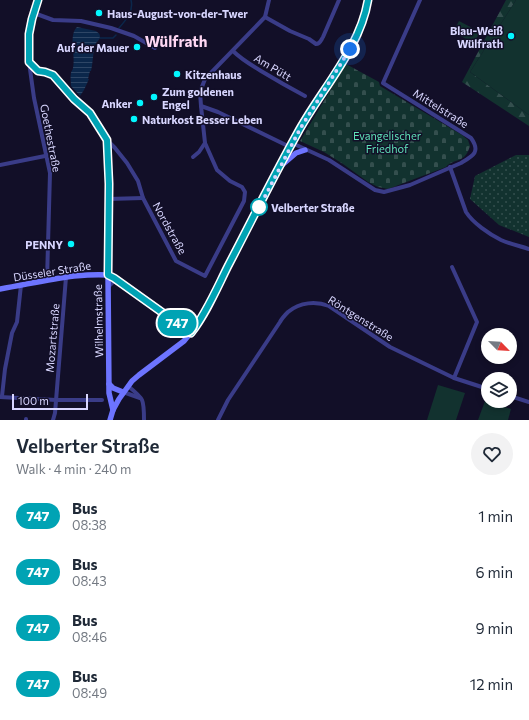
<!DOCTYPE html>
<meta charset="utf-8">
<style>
:root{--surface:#fff;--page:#f2f2f3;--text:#1f2937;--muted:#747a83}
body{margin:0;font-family:Commissioner,sans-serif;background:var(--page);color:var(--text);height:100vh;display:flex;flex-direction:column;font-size:15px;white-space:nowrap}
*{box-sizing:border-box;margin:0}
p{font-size:13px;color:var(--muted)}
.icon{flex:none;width:22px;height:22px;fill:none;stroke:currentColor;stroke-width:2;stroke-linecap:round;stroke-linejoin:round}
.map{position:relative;height:420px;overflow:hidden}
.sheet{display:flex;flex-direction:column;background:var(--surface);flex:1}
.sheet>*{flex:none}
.badge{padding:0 8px;border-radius:13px;font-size:14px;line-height:26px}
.needle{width:26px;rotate:114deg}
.controls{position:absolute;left:481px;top:328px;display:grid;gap:8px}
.controls a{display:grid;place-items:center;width:36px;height:36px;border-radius:50%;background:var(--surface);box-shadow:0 2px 6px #0003;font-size:20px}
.scale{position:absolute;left:12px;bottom:10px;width:76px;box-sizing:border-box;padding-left:4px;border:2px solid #d8d6ff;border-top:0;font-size:11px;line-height:14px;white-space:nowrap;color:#d8d6ff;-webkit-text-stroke:3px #120f28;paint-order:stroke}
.you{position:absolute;width:20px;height:20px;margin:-10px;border:3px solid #fff;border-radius:50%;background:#1a73e8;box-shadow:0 0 0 6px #1a73e833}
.map>.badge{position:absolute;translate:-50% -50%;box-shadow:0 0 0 2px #fff}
.round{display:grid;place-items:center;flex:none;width:42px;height:42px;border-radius:21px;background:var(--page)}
.head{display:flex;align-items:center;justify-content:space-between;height:68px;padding:0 16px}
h1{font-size:19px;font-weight:600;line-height:30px}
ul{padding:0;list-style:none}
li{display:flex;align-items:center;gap:12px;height:56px;padding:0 16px}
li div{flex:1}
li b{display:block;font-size:15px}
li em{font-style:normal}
li .badge{min-width:44px;font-weight:700;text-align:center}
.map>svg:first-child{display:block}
</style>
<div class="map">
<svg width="529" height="420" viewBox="0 0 529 420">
<defs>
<pattern id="grass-dots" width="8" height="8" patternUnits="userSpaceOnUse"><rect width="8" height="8" fill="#12322f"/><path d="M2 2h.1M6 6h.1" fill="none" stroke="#344f4e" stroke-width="1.8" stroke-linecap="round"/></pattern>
<pattern id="forest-firs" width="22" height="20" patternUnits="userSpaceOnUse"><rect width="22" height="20" fill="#12322f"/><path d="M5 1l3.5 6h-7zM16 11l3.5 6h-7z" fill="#344f4e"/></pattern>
<pattern id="cemetery-stones" width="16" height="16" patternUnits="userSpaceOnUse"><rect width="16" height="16" fill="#12322f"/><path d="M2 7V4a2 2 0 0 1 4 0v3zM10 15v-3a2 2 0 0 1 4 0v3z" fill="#344f4e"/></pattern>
<pattern id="water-rules" width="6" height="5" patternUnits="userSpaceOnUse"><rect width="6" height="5" fill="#0b274b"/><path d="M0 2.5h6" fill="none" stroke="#2e4666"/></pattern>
</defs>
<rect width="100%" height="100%" fill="#120f28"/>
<polygon fill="url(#grass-dots)" points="516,155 529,155 529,237 499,225 470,199 475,176"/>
<polygon fill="url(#forest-firs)" points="506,0 516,0 470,72 529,115 529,126 462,82"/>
<path fill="url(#cemetery-stones)" d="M346,64L379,82L380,86L462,135L468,140L470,146C464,165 455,157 446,167L388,189L378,187L368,182L343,164L324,152L300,141Z"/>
<g fill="#12322f">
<polygon points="516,0 529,0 529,115 470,72"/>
<polygon points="459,21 480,32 474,43 453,32"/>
<polygon points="438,385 465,393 456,420 427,420"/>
<polygon points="485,401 511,409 508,420 478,420"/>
</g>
<path fill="url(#water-rules)" d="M77,27L96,31C98,33 100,33 100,37C100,40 96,42 95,45C93,51 93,63 91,71H90L88,79H89L84,90L80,96L71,86C71,82 70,77 71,73C71,71 73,70 73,68C76,56 68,36 77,27Z"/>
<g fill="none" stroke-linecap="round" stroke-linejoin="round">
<g stroke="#0b274b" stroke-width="1.5">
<path d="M119,28C126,20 134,11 131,0"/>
<polyline points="100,38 113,38 116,35"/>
</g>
<g stroke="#3a3c88" stroke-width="4">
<polyline points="38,0 30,25 29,42 29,62 34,98 50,173 47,280"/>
<polyline points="269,0 265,17 205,79 200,92 201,106 218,112 290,147"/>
<polyline points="34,13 53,20 81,21 111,28 134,36 155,48"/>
<path d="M265,17L290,31L309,39L316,44C320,44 321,40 323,37L339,0"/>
<path d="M233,51C241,59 251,65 261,71C276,80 290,88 305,96"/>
<polyline points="29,62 38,71 45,72 53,75 74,99 90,113 107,140 109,184 108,275 114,278 191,333"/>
<polyline points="107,140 115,148 127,163 138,181 143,198 176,261 205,276 244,201 245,192 242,187 230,181 217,170 205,143 201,106"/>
<path d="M292,143L329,160L375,190L384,192L410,185L461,163C473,156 481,152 471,138L383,83L420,0"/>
<polyline points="193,157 199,152 205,143"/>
<polyline points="0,165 45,156"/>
<path d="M450,167L466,212C473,223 489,234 501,240C510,244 520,246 529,249"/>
<polyline points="108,199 143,198"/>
<polyline points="452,267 477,322 454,378"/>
<polyline points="108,287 113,282 120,282"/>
<path d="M128,386C144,399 144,399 144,420"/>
<polyline points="123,392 140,398"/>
<polyline points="2,396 5,369 12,333 17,322 21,285"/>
<polyline points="510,396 529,402"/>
<polyline points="0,397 56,400 102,400"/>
<polyline points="26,419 26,420"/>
<polyline points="53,420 55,413 66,277"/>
<path d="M218,420L228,400L280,322C282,318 285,315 288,312C300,302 316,301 329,306L390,347L454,378L488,389"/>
</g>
<g stroke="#6d74ff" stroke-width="5.5">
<polyline points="282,165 296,153 305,150"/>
<path d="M0,289C24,285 49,279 74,276C85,275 96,274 108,275L109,393L113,410"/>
<polyline points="109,384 113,388 123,392"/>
<path d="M110,420L113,410L119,399L132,381L139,375L184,341L197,325L223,278L296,135L350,49C358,33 365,17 368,0"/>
</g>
</g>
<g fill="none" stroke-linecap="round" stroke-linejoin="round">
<g stroke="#fff" stroke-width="9">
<path id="line" d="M38,0L32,19L29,34V62L38,71L45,72L53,75L74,99L90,113L107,140L109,184L108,275L114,278L191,333C206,314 217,288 228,266C251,222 273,177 297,134C320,91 360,49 368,0"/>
</g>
<use href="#line" stroke="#00a3b4" stroke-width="6"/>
<polyline stroke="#d8d6ff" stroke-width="4" stroke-dasharray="0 7.2" points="259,207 259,208 300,129 350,49"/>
</g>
<g fill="#02f7ff" stroke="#120f28" stroke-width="1.5">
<circle cx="99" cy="13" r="4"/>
<circle cx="511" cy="36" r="4"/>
<circle cx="137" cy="47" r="4"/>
<circle cx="177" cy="74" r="4"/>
<circle cx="154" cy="97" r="4"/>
<circle cx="140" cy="103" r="4"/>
<circle cx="134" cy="119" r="4"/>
<circle cx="71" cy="244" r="4"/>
</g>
<circle fill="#fff" stroke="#00a3b4" stroke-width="2" cx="259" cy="207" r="8"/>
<g text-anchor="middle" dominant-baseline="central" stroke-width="3" stroke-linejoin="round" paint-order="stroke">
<g font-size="11" font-weight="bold" fill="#d8d6ff" stroke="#120f28" text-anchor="start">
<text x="107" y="13">Haus-August-von-der-Twer</text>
<text x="503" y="30" text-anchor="end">Blau-Weiß<tspan x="503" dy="13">Wülfrath</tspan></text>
<text x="129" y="47" text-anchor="end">Auf der Mauer</text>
<text x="185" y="74">Kitzenhaus</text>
<text x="162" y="91">Zum goldenen<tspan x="162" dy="13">Engel</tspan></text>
<text x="132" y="103" text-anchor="end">Anker</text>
<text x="142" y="119">Naturkost Besser Leben</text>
<text x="63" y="244" text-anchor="end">PENNY</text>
</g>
<g font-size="11" fill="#d8d6ff" stroke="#120f28">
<text transform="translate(273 67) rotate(31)">Am Pütt</text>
<text transform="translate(441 108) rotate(32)">Mittelstraße</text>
<text transform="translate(51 138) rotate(79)">Goethestraße</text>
<text transform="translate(170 228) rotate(61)">Nordstraße</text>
<text transform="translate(52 271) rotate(-9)">Düsseler Straße</text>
<text transform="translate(361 318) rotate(32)">Röntgenstraße</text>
<text transform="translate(98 321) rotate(-91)">Wilhelmstraße</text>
<text transform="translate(52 338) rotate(-85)">Mozartstraße</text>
</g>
<g font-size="11" fill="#5fe2b8" stroke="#120f28">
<text x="387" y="135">Evangelischer<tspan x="387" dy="13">Friedhof</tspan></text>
</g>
<g font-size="11" font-weight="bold" fill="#d8d6ff" stroke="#120f28" text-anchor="start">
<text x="271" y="207">Velberter Straße</text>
</g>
<g font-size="15" font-weight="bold" fill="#ffd8f4" stroke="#120f28">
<text x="176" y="41">Wülfrath</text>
</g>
</g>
</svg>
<div class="controls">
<a><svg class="needle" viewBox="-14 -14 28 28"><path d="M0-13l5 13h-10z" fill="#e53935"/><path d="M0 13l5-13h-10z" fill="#747a83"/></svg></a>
<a><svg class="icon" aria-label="layers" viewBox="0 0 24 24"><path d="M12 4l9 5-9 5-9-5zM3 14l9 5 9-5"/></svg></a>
</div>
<div class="scale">100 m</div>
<div class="you" style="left:350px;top:49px"></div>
<b class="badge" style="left:177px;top:323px;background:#00a3b4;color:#fff">747</b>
</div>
<section class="sheet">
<div class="head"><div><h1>Velberter Straße</h1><p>Walk · 4 min · 240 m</p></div><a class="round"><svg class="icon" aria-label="heart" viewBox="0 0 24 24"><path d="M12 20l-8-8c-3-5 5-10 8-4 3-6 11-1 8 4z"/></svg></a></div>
<ul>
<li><span class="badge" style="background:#00a3b4;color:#fff">747</span><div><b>Bus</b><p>08:38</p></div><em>1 min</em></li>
<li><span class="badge" style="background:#00a3b4;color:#fff">747</span><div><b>Bus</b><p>08:43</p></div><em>6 min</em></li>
<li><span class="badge" style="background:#00a3b4;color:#fff">747</span><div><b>Bus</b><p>08:46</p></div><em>9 min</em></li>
<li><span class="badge" style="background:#00a3b4;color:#fff">747</span><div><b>Bus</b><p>08:49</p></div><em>12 min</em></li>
</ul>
</section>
